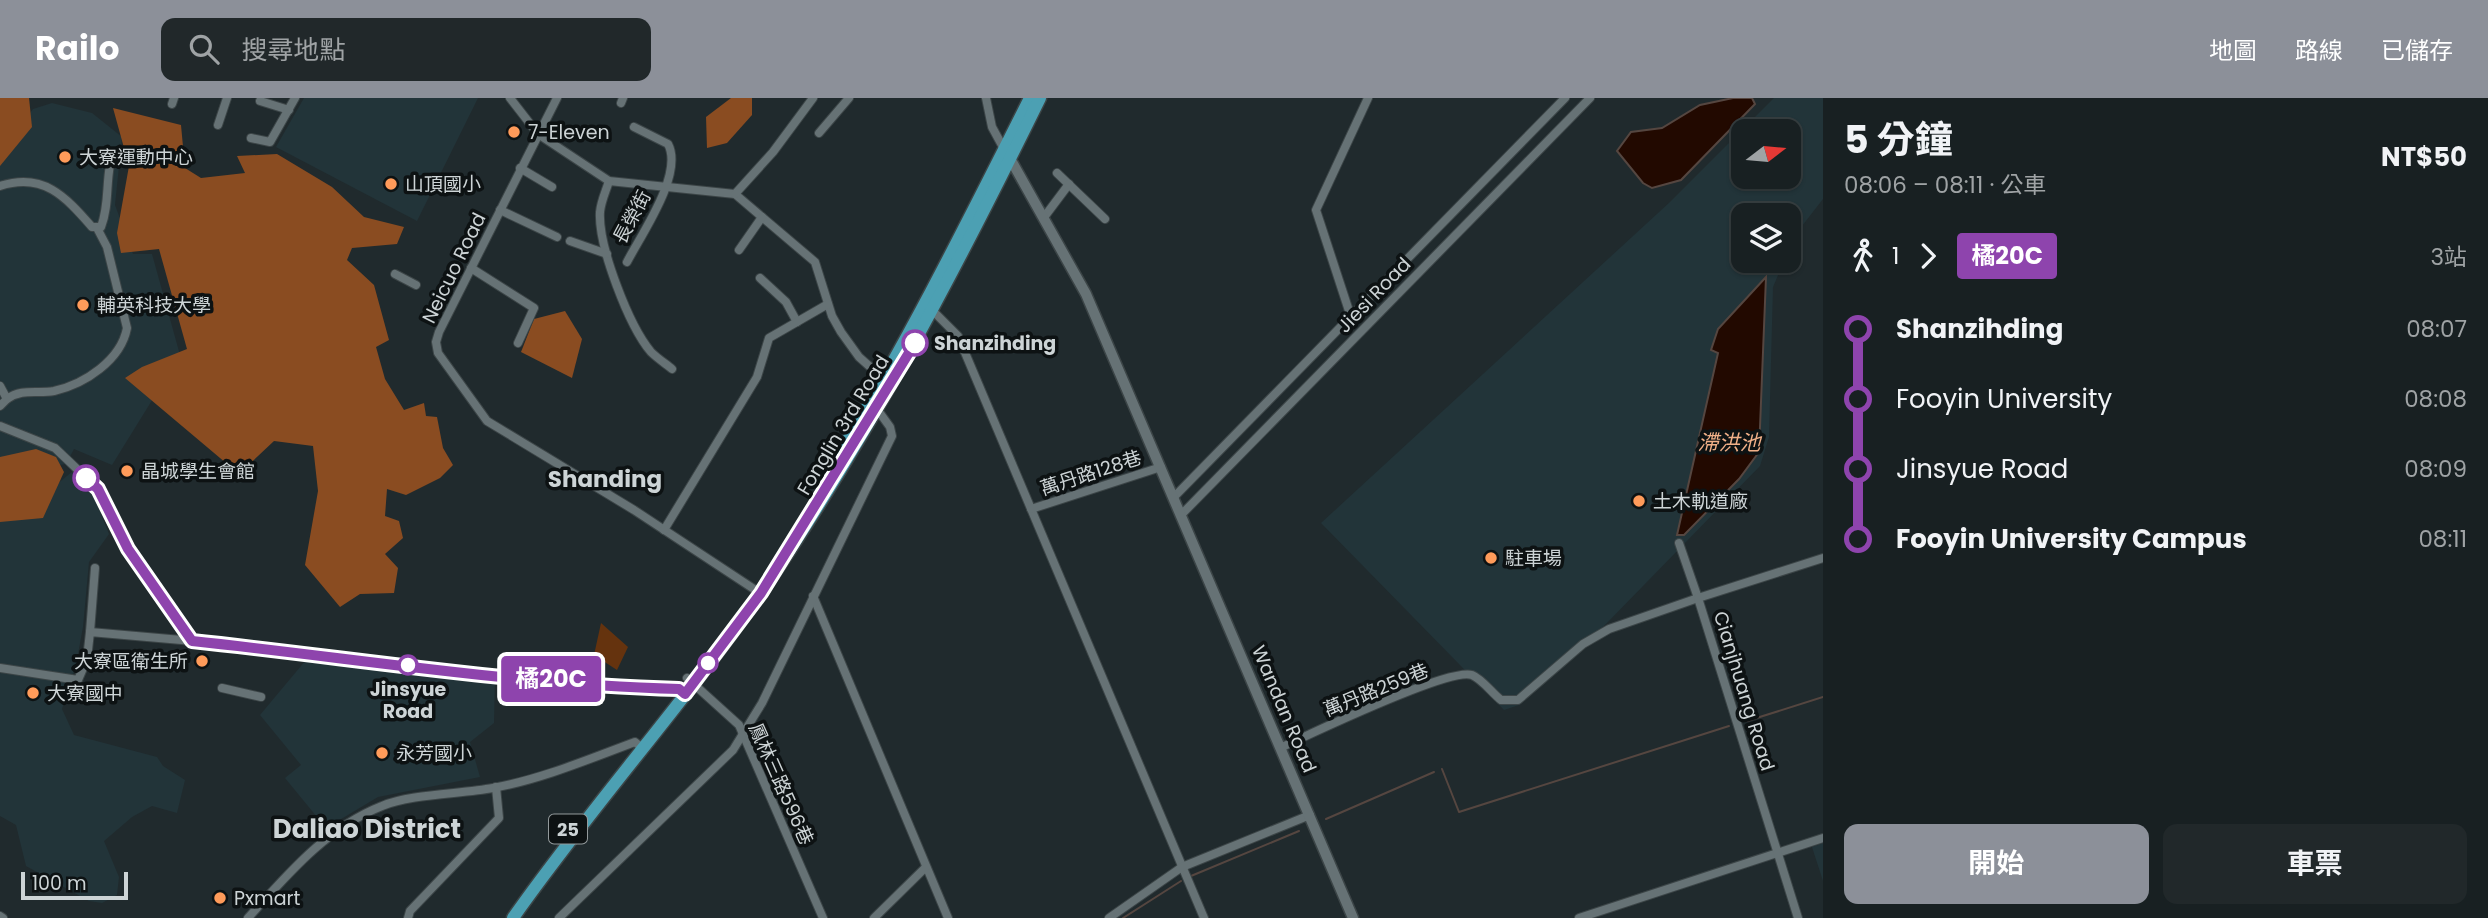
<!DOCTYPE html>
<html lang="zh-TW">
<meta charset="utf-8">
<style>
:root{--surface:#182022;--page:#21282a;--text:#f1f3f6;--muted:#9fa3a5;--line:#363e40;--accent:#8c9099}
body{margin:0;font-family:Poppins,"Noto Sans TC",sans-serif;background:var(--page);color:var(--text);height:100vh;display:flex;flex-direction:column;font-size:26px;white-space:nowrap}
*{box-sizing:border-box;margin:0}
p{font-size:23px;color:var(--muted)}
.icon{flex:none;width:38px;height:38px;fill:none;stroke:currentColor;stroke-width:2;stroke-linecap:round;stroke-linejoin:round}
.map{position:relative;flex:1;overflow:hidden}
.sheet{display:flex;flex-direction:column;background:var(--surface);width:665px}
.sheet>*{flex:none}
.badge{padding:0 14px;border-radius:5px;font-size:24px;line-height:46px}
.needle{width:46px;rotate:74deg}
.controls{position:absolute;left:1731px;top:21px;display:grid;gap:14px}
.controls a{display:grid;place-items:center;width:70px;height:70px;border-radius:14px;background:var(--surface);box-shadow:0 2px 5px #0004,0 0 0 2px var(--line);font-size:35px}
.scale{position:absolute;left:21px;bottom:18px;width:107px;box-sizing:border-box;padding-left:7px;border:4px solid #cdd4d6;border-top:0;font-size:19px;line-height:24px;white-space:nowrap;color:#cdd4d6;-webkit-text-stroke:5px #0d1213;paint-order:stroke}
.map>.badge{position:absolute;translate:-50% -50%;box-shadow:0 0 0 4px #fff}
.legs{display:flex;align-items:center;gap:10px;height:77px;padding:0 21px;font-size:23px}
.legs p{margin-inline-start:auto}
.head{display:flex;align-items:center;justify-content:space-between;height:119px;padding:0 21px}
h1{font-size:38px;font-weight:700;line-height:52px}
.button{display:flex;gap:14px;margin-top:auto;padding:14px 21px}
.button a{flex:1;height:80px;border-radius:14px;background:var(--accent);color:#fff;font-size:28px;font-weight:700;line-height:80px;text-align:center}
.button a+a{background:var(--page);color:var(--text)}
ul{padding:0 21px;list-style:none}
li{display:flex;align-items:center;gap:24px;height:70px;font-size:26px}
li i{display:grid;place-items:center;width:10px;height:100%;margin:0 9px;background:currentColor}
li i::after{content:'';width:18px;height:18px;margin:-9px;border:5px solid;border-radius:50%;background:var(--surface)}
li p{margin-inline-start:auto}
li:first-child i{background:linear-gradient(#0000 50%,currentColor 0)}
li:last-child i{background:linear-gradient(currentColor 50%,#0000 0)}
header{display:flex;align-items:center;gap:42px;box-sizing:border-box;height:98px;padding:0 35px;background:var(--accent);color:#fff}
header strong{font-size:33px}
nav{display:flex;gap:38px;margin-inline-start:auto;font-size:24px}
.search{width:490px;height:63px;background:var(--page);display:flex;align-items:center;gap:18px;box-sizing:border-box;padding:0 24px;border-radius:14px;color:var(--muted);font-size:26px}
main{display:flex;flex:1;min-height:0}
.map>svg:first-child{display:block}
</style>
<header>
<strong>Railo</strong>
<div class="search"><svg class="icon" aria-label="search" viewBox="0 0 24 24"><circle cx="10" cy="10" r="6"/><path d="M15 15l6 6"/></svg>搜尋地點</div>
<nav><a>地圖</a><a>路線</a><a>已儲存</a></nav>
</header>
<main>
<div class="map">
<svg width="1823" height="820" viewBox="0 0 1823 820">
<rect width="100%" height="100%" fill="#202a2d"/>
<g fill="#223439" fill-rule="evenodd">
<polygon points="304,0 478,0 417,123 276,49"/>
<path d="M1774,0H1823V101L1795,137L1789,153L1788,117H1743V163H1784L1773,189L1769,339L1760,368L1565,568L1519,607L1504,612L1321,425L1670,104ZM1743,33H1788V79H1743Z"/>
<polygon points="52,5 92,15 122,39 115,107 133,156 152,156 180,257 112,367 74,351 66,366 22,373 0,370 0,55 33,11"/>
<polygon points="73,373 90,389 109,436 89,464 83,529 76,567 62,611 74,637 157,659 163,668 185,682 177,715 152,708 132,719 104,743 119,779 117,797 102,805 89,803 26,768 16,727 0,718 0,419 50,392"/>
<polygon points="306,562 495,580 494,625 470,644 480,679 378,699 326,730 285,680 301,667 260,617"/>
<polygon points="1823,745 1823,783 1812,749"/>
</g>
<polygon fill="#65330e" points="601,525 628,549 617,572 594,557"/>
<g fill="#8a4c21">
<polygon points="0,0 29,0 32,29 0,68"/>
<polygon points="731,0 752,0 752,17 727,45 707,50 706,19"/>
<polygon points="113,10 181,27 185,70 201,80 245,75 237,58 277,56 332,89 364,119 404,129 397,146 352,150 347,162 374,187 389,242 376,249 385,281 404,312 424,305 426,318 437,319 443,350 453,367 440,380 406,397 387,391 385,418 399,423 403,440 385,456 398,470 394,495 360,496 340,509 305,467 318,393 313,348 274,343 239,376 125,280 142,269 187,251 159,151 121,155 117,135 129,68"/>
<polygon points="565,213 582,241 572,280 521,254 534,221"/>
<polygon points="36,351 56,359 64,374 43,420 0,424 0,359"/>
</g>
<g fill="#220900" stroke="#554640" stroke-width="2">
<polygon points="1733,0 1752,0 1755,6 1681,82 1652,90 1643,85 1617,53 1631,34 1662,30 1700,7"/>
<polygon points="1766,179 1759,354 1739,381 1684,437 1677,437 1718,255 1711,252 1718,231"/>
</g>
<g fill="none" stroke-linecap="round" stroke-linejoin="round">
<g stroke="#554640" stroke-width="2">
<polyline points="1747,623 1823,599"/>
<polyline points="1442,671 1459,714 1729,628"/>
<polyline points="1326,721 1434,674"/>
<polyline points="1191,778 1299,733"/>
<polyline points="1123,820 1181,783"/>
</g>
<g stroke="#3c4547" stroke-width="10">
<g id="minor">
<polyline points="510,0 538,36 609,83 735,96 815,164 832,218 841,234 859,259 886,283"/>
<polyline points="557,0 439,234 436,244 438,255 487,323 634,412 760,495"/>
<polyline points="986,0 992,29 1004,51"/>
<polyline points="260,3 289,12"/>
<polyline points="621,5 623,0"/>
<polyline points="172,6 174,0"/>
<polyline points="218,27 227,0"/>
<polyline points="819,35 849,0"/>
<polyline points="251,40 270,44 295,0"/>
<polyline points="520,70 552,89"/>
<polyline points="1057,75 1105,121"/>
<path d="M609,83C606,93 601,103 600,114C598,148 629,228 651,254C657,260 666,266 672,271"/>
<path d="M0,88C43,74 65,98 92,129H101C109,108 106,88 110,67"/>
<polyline points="735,96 773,54 813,0"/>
<polyline points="500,112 557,139"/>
<polyline points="1045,118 1069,86"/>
<polyline points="570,143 607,156"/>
<polyline points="739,152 762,119"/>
<path d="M627,164C641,137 684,76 668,46L634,29"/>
<polyline points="471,170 534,210 518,245"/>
<polyline points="395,176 416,187"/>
<polyline points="760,180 786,204 797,224"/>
<polyline points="933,213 958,238 1204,820"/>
<polyline points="1351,219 1316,112 1368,0"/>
<polyline points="0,288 7,301 0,308"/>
<path d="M7,301C22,290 37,296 54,293C85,286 121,262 127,230L107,149L97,130"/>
<path d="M0,328L55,350L98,391L128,451L193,543C354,561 517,586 679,591L685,596"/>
<polyline points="1174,399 1565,0"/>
<polyline points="1031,411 1161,369"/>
<polyline points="1181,417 1590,0"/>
<polyline points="664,432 757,279 769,240 828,206"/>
<polyline points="813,498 948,820"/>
<polyline points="90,534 95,470"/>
<polyline points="0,570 78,582 87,561 90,534 193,543"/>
<polyline points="687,580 739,627 823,820"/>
<polyline points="222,590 261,599"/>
<path d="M1282,649C1311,636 1449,569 1472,577C1482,581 1492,595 1501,602H1518L1583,546L1609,531L1698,500L1679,445"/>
<polyline points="0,818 3,820"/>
<path d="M248,820C287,777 326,730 382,708C410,696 461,696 493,690C542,681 589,661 635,644L641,649"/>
<polyline points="408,820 410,813 499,720 496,689"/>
<polyline points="559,820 733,652 762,605 892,338 890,329 877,311"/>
<polyline points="874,820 926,769"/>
<polyline points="1109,820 1182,769 1310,717"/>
<polyline points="1579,820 1823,740"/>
<polyline points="1798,820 1698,500 1823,460"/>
</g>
</g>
<g stroke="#3c4547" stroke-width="13">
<polyline id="tertiary" points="1007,55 1086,196 1353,820"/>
</g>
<g stroke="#3c4547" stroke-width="15">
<g id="primary">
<path d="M838,358C909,242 969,121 1030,0"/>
<path d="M513,820C591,709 682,608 760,496C868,340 956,171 1040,0"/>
</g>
</g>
<use href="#minor" stroke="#667275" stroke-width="8"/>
<use href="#tertiary" stroke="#667275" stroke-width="10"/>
<use href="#primary" stroke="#4ca0b3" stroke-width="12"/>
</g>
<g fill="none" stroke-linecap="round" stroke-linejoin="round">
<g stroke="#fff" stroke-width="16">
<path id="line-1" d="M86,380L98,391L128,451L192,543C354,560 517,587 679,591L685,596L761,495L915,245"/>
</g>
<use href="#line-1" stroke="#8e44ad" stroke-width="10"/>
</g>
<g fill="#ff9b5a" stroke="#0d1213" stroke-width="2.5">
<circle cx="514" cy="34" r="7"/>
<circle cx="65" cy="59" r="7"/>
<circle cx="391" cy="86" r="7"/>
<circle cx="83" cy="207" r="7"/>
<circle cx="127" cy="373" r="7"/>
<circle cx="1639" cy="403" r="7"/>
<circle cx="1491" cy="460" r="7"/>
<circle cx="202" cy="563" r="7"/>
<circle cx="33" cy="595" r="7"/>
<circle cx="382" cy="655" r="7"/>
<circle cx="220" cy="800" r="7"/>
</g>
<g fill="#fff" stroke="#8e44ad" stroke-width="3.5">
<circle cx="915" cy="245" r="12"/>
<circle cx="86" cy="380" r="12"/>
<circle cx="708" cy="565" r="9"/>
<circle cx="408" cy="567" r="9"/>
</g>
<g text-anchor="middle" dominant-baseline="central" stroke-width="7" stroke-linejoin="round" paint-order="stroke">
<rect fill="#0d1213" stroke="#939a9c" stroke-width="2" x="549" y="716.5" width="38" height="29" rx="5"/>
<g font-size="18" font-weight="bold" fill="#cdd4d6">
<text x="568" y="731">25</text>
</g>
<g font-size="19" fill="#cdd4d6" stroke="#0d1213" text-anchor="start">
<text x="528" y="34">7-Eleven</text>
<text x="79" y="59">大寮運動中心</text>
<text x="405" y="86">山頂國小</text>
<text x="97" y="207">輔英科技大學</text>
<text x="141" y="373">晶城學生會館</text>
<text x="1653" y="403">土木軌道廠</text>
<text x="1505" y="460">駐車場</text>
<text x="188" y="563" text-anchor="end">大寮區衛生所</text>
<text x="47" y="595">大寮國中</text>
<text x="396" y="655">永芳國小</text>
<text x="234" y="800">Pxmart</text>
</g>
<g font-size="19" fill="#cdd4d6" stroke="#0d1213">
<text transform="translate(632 119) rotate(-62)">長榮街</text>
<text transform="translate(454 170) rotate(-64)">Neicuo Road</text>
<text transform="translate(1374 197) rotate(-46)">Jiesi Road</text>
<text transform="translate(843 327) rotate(-59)">Fonglin 3rd Road</text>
<text transform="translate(1091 375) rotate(-18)">萬丹路128巷</text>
<text transform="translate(1376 592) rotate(-22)">萬丹路259巷</text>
<text transform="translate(1744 593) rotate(73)">Cianjhuang Road</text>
<text transform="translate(1284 611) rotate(67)">Wandan Road</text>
<text transform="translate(781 686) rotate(66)">鳳林三路596巷</text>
</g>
<g font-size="19" font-weight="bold" fill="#cdd4d6" stroke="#0d1213" text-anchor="start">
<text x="934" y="245">Shanzihding</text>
<text x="408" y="591" text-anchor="middle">Jinsyue<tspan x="408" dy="22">Road</tspan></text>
</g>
<g font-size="21" font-style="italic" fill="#f1b088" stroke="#0d1213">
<text x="1729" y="344">滯洪池</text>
</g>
<g font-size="23" font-weight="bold" fill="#cdd4d6" stroke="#0d1213">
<text x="605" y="381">Shanding</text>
</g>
<g font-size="26" font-weight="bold" fill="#cdd4d6" stroke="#0d1213">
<text x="367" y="731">Daliao District</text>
</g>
</g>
</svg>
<div class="controls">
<a><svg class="needle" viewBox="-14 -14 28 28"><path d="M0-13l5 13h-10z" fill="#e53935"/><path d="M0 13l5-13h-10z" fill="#9fa3a5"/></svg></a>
<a><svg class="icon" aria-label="layers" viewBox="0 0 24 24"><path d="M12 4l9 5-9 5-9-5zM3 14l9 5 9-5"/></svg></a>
</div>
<div class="scale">100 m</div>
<b class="badge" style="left:551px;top:581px;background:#8e44ad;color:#fff">橘20C</b>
</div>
<section class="sheet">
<div class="head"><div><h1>5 分鐘</h1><p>08:06 – 08:11 · 公車</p></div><b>NT$50</b></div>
<div class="legs"><svg class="icon" aria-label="walk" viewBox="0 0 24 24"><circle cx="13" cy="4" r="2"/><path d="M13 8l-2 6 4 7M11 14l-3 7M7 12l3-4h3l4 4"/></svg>1<svg class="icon" aria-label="forward" viewBox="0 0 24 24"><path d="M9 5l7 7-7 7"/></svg><b class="badge" style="background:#8e44ad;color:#fff">橘20C</b><p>3站</p></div>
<ul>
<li><i style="color:#8e44ad"></i><b>Shanzihding</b><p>08:07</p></li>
<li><i style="color:#8e44ad"></i><span>Fooyin University</span><p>08:08</p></li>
<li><i style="color:#8e44ad"></i><span>Jinsyue Road</span><p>08:09</p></li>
<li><i style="color:#8e44ad"></i><b>Fooyin University Campus</b><p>08:11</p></li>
</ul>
<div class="button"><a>開始</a><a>車票</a></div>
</section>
</main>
